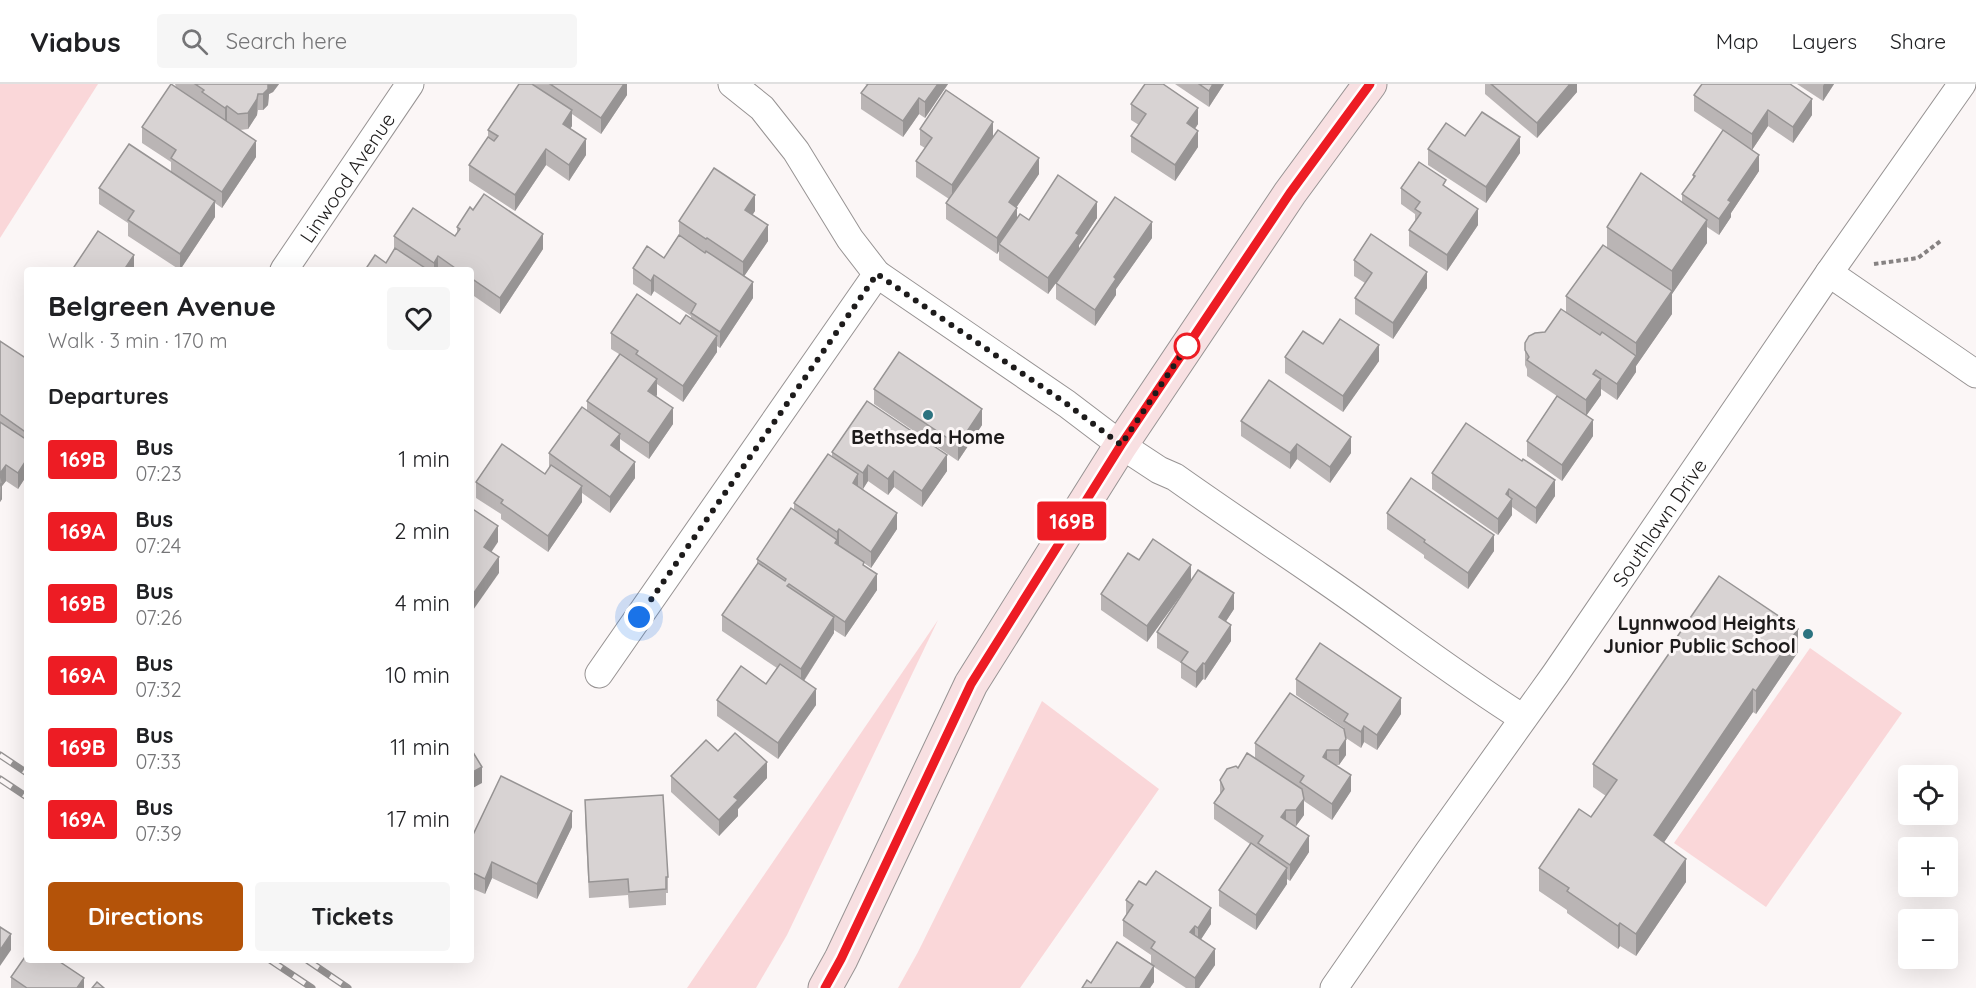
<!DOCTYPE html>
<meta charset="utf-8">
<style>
:root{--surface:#fff;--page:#f6f6f6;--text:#202124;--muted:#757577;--line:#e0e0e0;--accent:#b45309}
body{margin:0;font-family:Quicksand,sans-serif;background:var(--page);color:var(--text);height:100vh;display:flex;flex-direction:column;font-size:22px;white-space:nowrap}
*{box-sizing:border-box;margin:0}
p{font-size:20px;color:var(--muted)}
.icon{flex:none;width:33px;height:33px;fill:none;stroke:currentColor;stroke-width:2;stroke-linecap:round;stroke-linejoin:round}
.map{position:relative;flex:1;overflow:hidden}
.details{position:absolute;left:24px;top:183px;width:450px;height:696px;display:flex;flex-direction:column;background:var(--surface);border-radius:6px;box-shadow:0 6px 24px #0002}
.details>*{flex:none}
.badge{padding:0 12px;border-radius:4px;font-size:21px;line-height:39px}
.controls{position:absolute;left:1898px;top:681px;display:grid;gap:12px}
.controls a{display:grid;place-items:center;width:60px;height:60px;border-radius:6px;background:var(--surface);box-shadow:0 6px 24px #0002;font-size:30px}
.you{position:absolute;width:30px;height:30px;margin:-15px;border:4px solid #fff;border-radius:50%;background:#1a73e8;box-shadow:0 0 0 9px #1a73e833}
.map>.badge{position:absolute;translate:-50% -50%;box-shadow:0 0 0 3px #fff}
h2{padding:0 24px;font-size:22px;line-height:54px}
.round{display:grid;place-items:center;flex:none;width:63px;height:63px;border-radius:6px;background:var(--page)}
.headline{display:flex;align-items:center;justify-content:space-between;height:102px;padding:0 24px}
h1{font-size:28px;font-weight:700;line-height:45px}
.action{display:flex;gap:12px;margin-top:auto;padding:12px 24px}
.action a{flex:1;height:69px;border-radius:6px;background:var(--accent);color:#fff;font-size:24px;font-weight:700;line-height:69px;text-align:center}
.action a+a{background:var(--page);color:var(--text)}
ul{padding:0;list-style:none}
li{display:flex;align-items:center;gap:18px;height:72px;padding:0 24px}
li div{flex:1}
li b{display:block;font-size:22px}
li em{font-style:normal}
li .badge{min-width:66px;font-weight:700;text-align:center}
header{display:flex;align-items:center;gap:36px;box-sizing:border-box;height:84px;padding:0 30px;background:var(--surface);border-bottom:2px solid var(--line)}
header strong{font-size:28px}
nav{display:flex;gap:33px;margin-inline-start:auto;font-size:21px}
.search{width:420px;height:54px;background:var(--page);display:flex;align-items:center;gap:15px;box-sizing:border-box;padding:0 21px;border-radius:6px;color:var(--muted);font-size:22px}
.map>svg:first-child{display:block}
</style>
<header>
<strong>Viabus</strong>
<div class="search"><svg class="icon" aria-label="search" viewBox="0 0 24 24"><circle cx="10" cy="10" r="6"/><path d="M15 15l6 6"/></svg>Search here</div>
<nav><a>Map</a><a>Layers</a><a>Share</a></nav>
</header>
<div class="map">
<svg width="1976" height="904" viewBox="0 0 1976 904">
<rect width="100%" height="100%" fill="#fbf6f6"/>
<g fill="#fad7d9">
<polygon points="0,0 98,0 0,154"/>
<polygon points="938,536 787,851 756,904 687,904"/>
<polygon points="1810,564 1902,629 1766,823 1674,759"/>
<polygon points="1042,617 1159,705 1020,904 898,904 918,868"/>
</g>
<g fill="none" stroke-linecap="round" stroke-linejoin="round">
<g stroke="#979393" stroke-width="29">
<g id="street">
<path d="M732,0L762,24L796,67L850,155L877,190L1067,320L1121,361L1159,386L1175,393C1223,427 1271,459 1319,492C1388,539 1453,590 1523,634"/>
<path id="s1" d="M284,186L410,0"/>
<polyline points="1829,189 1976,290"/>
<polyline points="599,590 877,190"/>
<path id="s2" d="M1334,904L1429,767L1556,589L1829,189L1962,0"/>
</g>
</g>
<g stroke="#979393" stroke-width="35">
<polyline id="secondary" points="825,904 841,875 971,600 1121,361 1290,109 1370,0"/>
</g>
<polyline stroke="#868282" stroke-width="4" stroke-dasharray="4.5 3" stroke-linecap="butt" points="1874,180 1918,174 1942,156"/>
<use href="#street" stroke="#fff" stroke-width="27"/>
<use href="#secondary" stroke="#f8e0e2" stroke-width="33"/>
<g stroke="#969393" stroke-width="7">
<g id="rail">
<polyline points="0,671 27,689"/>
<polyline points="0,695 27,713"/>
<polyline points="270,876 312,904"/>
<polyline points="307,876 348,904"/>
</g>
</g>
<use href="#rail" stroke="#fbf6f6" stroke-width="4.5" stroke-dasharray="14" stroke-linecap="butt"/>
</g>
<g fill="#bab5b5">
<polygon points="175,0 279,0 273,8 269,10 268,21 263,26 258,26 257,31 248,45 240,46 256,73 222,124 215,119 215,133 180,186 128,152 128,139 99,120 99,104 171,88 171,78 142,59 142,43 176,3"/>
<polygon points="519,0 627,0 627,11 601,50 572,30 572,42 570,45 586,71 569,97 546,81 515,127 469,97 469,81 488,53 488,46"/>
<polygon points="865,0 948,0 925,34 919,30 903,53 861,25 861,9 867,1"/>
<polygon points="1175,0 1224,0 1209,23"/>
<polygon points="1485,0 1577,0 1577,8 1537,54 1485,10"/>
<polygon points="1797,0 1834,0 1823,17"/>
<polygon points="1694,11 1812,31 1793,59 1768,42 1752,66 1694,27"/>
<polygon points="1131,20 1198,40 1195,45 1198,63 1175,97 1131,68 1131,52 1139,41 1131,36"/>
<polygon points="920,45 993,53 1039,90 1016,124 1017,134 1029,136 1097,134 1079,161 1079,166 1152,154 1116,205 1116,211 1095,242 1056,215 1056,199 1048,210 999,176 999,167 997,170 946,135 946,119 949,115 916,93 916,77 925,64 920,61"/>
<polygon points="1465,52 1520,69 1486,119 1428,81 1428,65"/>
<polygon points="1759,87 1731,129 1731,133 1719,151 1707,143 1707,159 1672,210 1672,230 1636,282 1636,288 1617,316 1601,305 1601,311 1586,332 1593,352 1562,397 1527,372 1527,357 1557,312 1527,292 1527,285 1525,281 1525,266 1566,229 1566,212 1607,164 1607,143 1682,119 1682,110 1693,95 1693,91"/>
<polygon points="1401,104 1446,104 1478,141 1447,187 1409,162 1409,146 1415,137 1415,130 1401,120"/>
<polygon points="755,127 752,131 768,157 744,192 753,214 720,264 717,262 717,268 683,318 657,300 657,311 656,312 673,340 649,375 620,355 619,367 635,394 610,429 582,409 582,418 548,468 501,435 501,430 476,414 476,398 545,390 549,384 549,369 587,327 587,317 619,270 611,265 611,249 680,240 691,234 691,232 654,207 651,212 633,200 633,184 664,174 679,151 679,137"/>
<polygon points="457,143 543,165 500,230 471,210 471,186 365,186 386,179 394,166 394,152 455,152 457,150"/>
<polygon points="1354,176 1427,204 1393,255 1355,230 1355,214 1365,199 1354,192"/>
<polygon points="0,257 27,275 27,391 18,405 6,397 2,402 2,415 0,418"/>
<polygon points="1323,260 1379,277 1343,328 1285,289 1285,273"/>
<polygon points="874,305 982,341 958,377 874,320"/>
<polygon points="1241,337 1351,369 1330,399 1297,375 1290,385 1241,352"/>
<polygon points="832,368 947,387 922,423 894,403 888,411 868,397 863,405 897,445 871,484 864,479 864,482 877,506 845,553 834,546 834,549 804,597 816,621 778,675 717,632 717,616 766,600 777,584 722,547 722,531 757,480 757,475 794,427 794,419 832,372"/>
<polygon points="1432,389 1555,412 1536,440 1512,423 1512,431 1498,451 1432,405"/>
<polygon points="1387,429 1494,467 1468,505 1424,474 1424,471 1387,445"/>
<polygon points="1139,476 1191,497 1147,558 1101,526 1101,510"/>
<polygon points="1234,525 1226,537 1231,557 1205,596 1203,595 1196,604 1181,594 1181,579 1157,564 1157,548"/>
<polygon points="1677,553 1798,568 1756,630 1753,628 1664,758 1686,798 1636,872 1620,862 1618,865 1567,829 1567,826 1539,807 1539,784 1591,733 1606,712 1593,703 1593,680 1677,558"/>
<polygon points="1296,595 1401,630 1377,666 1364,658 1361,664 1346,654 1346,671 1339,681 1336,681 1351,707 1332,736 1304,717 1304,731 1296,742 1294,742 1309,768 1290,797 1287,795 1287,800 1256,846 1219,822 1219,806 1250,760 1214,735 1214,719 1220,710 1220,696 1238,684 1255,674 1255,659 1344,645 1344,644 1296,611"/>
<polygon points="718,667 767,694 738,725 738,732 719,752 671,708 671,692"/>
<polygon points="585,716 668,793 668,809 666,809 666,821 629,824 628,811 589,814 585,732"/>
<polygon points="572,743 537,815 492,794 485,810 471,804 471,755"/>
<polygon points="1146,801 1211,840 1201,855 1215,881 1199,904 1186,904 1154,883 1154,898 1150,904 1082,904 1091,899 1151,879 1151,871 1123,852 1123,836 1126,832 1126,816"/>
<polygon points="11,893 84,904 11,904"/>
</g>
<g fill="#979494">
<polygon points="268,0 279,0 273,8 269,10 268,21 263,26 263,10"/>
<polygon points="624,0 627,0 627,11 601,50 601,34"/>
<polygon points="938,0 948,0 925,34 925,18"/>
<polygon points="1213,0 1224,0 1209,23 1209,7"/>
<polygon points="1570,0 1577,0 1577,8 1537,54 1537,39"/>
<polygon points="1824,0 1834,0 1823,17 1823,2"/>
<polygon points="258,10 257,31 248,45 248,29"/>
<polygon points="919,14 919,30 903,53 903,37"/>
<polygon points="1812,15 1812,31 1793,59 1793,43"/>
<polygon points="227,22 227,38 225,40 225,24"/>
<polygon points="1198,24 1198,40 1187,55 1187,39"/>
<polygon points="572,26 572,42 563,56 563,40"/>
<polygon points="1768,26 1768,42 1752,66 1752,50"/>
<polygon points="993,38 993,54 952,117 952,101"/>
<polygon points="1198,47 1198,63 1175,97 1175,81"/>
<polygon points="1520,53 1520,69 1486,119 1486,103"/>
<polygon points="586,55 586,71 569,97 569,81"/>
<polygon points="256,57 256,73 222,124 222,108"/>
<polygon points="546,65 546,81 515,127 515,111"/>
<polygon points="1759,71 1759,87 1731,129 1731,133 1719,151 1719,135 1728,116"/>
<polygon points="1039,74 1039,90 1009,134 1009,118"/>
<polygon points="755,111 755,127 745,142 745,126"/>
<polygon points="215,117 215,133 180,186 180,170"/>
<polygon points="1097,118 1097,134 1079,161 1079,167 1048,210 1048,194 1076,149"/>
<polygon points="1017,124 1017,140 999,160 999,167 997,170 997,154"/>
<polygon points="1478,125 1478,141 1447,187 1447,171"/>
<polygon points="1707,136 1707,159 1672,210 1672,187"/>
<polygon points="1152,138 1152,154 1116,205 1116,211 1095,242 1095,226 1114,193"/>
<polygon points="768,141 768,157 743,194 743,178"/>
<polygon points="543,150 543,165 500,230 500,214"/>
<polygon points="134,171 134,186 124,186"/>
<polygon points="438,172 438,186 434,186 434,179"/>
<polygon points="1427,188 1427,204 1393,255 1393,239"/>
<polygon points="654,191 654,207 651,212 651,197"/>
<polygon points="753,198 753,214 720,264 720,248"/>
<polygon points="1672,207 1672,230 1636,282 1636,288 1617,316 1617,300 1636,272 1636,259"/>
<polygon points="717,252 717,268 683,318 683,302"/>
<polygon points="1379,261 1379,277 1343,328 1343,312"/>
<polygon points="657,295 657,311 648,323 648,307"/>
<polygon points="1601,295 1601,311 1586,332 1586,316"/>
<polygon points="673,324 673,340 649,375 649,359"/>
<polygon points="982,325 982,341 958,377 958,361"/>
<polygon points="1593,336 1593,352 1562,397 1562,381"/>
<polygon points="620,350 620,366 611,377 611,361"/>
<polygon points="1351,353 1351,369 1330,399 1330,383"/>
<polygon points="1297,360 1297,375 1290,385 1290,369"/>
<polygon points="947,371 947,387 922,423 922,407"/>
<polygon points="27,375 27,391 18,405 18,389"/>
<polygon points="635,378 635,394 610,429 610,413"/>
<polygon points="6,381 6,397 2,402 2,415 0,418 1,388"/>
<polygon points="868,381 868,397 863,405 863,389"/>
<polygon points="894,387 894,403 888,411 888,395"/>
<polygon points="858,390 858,406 853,399"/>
<polygon points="1555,396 1555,412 1536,440 1536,424"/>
<polygon points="582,402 582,418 548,468 548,452"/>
<polygon points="1509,405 1509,420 1512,415 1512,431 1498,451 1498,435 1506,410"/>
<polygon points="897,429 897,445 871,484 871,468"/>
<polygon points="498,442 498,458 484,479 484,463"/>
<polygon points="839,445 839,461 835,459 837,457 837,448"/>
<polygon points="1494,451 1494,467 1468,505 1468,489"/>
<polygon points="499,473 499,489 471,529 471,513"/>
<polygon points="1191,481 1191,497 1147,558 1147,542"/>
<polygon points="877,490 877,506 845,553 845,538"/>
<polygon points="1234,509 1234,525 1219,548 1219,533"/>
<polygon points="834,533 834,549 801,601 801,585"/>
<polygon points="1231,541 1231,557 1205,596 1205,580"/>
<polygon points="1798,545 1798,568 1756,630 1756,607"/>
<polygon points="1203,579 1203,595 1196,604 1196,588"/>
<polygon points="816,605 816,621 778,675 778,659"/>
<polygon points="1753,605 1753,628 1654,773 1654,751"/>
<polygon points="1401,614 1401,630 1377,666 1377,651"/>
<polygon points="1364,642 1364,658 1361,664 1361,648"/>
<polygon points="1346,655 1346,671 1339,681 1339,666"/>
<polygon points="1327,666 1327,682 1323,673"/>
<polygon points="767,678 767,694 738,725 738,732 719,752 719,736 734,713"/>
<polygon points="482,683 482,699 471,705 471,689"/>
<polygon points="1351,691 1351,707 1332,736 1332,720"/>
<polygon points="1304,715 1304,731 1296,742 1296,726"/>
<polygon points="1286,726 1286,742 1281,733"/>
<polygon points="572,727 572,743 537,815 537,800"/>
<polygon points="1309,752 1309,768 1290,797 1290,781"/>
<polygon points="1686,775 1686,798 1636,872 1636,850"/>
<polygon points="492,778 492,794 485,810 485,795"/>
<polygon points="1287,784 1287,800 1256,846 1256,831"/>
<polygon points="1211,824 1211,840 1198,860 1198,844"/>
<polygon points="1620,839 1620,862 1618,865 1618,842"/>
<polygon points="1195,842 1195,858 1190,848"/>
<polygon points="11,850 11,866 0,882 0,866"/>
<polygon points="1215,865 1215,881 1199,904 1195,904 1195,894"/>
<polygon points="1154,882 1154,898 1150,904 1140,904"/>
<polygon points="84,894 84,904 77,904"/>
</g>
<g fill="#d8d3d3" stroke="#979494" stroke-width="1.5">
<polygon points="171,0 256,57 222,108 171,74 176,66 142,43"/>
<polygon points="195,0 268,0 268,5 263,10 258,10 257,15 248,29 238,30 227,22 225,24 202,8 204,6"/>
<polygon points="519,0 532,0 572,26 563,40 586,55 569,81 546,65 515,111 469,81 488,53 494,57 498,52 488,46"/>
<polygon points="550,0 624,0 601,34"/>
<polygon points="868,0 938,0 925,18 919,14 903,37 861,9"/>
<polygon points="1145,0 1163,0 1198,24 1187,39 1198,47 1175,81 1131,52 1146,30 1131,20"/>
<polygon points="1199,0 1213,0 1209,7"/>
<polygon points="1491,0 1570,0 1537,39"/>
<polygon points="1702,0 1790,0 1812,15 1793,43 1768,26 1752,50 1694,11"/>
<polygon points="946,6 993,38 952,101 916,77 932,54 920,45"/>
<polygon points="1482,28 1520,53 1486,103 1428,65 1446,39 1465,52"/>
<polygon points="998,46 1039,74 1009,118 1017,124 997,154 946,119"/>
<polygon points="1723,46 1759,71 1728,116 1731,118 1719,135 1682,110 1695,92 1693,91"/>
<polygon points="129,60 215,117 180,170 128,136 134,127 99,104"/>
<polygon points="1419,78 1446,96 1443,101 1478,125 1447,171 1409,146 1421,129 1415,125 1420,118 1401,104"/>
<polygon points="714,84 755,111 745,126 768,141 743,178 707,154 706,155 679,137"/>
<polygon points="1641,89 1707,136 1672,187 1607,143"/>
<polygon points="1058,91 1097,118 1076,149 1079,151 1048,194 999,160 1020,130 1029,136"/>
<polygon points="484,110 543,150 500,214 471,194 471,186 458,186 438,172 434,179 394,152 413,124 455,152 460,145 457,143 470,123 473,126"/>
<polygon points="1115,113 1152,138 1114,193 1116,195 1095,226 1056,199"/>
<polygon points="98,147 134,171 124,186 72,186"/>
<polygon points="1371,150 1427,188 1393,239 1355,214 1372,189 1354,176"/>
<polygon points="679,151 705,169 706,167 753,198 720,248 691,229 696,220 654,191 651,197 633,184 647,162 664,174"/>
<polygon points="1603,161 1672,207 1636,259 1566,212"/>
<polygon points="395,164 428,186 365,186 375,171 386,179"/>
<polygon points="637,210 680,240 686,231 717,252 683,302 636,270 638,267 611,249"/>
<polygon points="1561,225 1600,251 1602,248 1636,272 1617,300 1596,286 1593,290 1601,295 1586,316 1527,276 1529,273 1525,266 1525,259 1529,252 1535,249 1545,248"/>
<polygon points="1340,235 1379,261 1343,312 1285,273 1303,247 1323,260"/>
<polygon points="0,257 27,275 27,349 0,330"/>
<polygon points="899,268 982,325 958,361 874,305"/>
<polygon points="620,270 657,295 648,307 673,324 649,359 587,317"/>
<polygon points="1269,296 1351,353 1330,383 1297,360 1290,369 1241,337"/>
<polygon points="1557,312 1593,336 1562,381 1527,357"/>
<polygon points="867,317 947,371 922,407 894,387 888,395 868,381 863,389 832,368"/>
<polygon points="582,323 620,350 611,361 635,378 610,413 549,369"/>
<polygon points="0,338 27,356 27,375 18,389 6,381 1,388 2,399 0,402"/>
<polygon points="1466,339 1522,377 1523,375 1555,396 1536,424 1509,405 1506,410 1512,415 1498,435 1432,389"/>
<polygon points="502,360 545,390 551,381 582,402 548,452 501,419 503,416 476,398"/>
<polygon points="828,370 858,390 853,399 897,429 871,468 839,445 837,448 794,419"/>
<polygon points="1411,394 1494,451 1468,489 1424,458 1425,456 1387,429"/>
<polygon points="471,424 498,442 484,463 499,473 471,513"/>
<polygon points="791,424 837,456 835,459 864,478 863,481 877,490 845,538 789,500 787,502 834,533 801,585 722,531 758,479 785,497 786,495 757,475"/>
<polygon points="1153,455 1191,481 1147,542 1101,510 1128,469 1139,476"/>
<polygon points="1198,486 1234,509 1219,533 1231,541 1205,580 1203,579 1196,588 1181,578 1188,568 1157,548"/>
<polygon points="1719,492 1798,545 1756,607 1753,605 1654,751 1686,775 1636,850 1620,839 1618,842 1567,807 1569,804 1539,784 1579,725 1591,733 1617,696 1593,680 1679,555 1677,553"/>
<polygon points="1320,559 1401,614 1377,651 1364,642 1361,648 1344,637 1348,630 1296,595"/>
<polygon points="780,580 816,605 778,659 717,616 741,582 766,600"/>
<polygon points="1290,609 1344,645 1346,655 1339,666 1327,666 1323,673 1351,691 1332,720 1300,698 1304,692 1255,659"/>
<polygon points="735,649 767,678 734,713 738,716 719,736 671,692 706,656 718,667"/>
<polygon points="471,665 482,683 471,689"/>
<polygon points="1247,669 1302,705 1304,715 1296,726 1286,726 1281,733 1309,752 1290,781 1258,759 1263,752 1214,719 1224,705 1220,696 1227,685 1236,682 1238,684"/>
<polygon points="501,692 572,727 537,800 492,778 485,795 471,788 471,755"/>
<polygon points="663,711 668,793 666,793 666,805 629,808 628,795 589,798 585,716"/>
<polygon points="1251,759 1287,784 1256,831 1219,806"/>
<polygon points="1156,787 1211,824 1198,844 1195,842 1190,848 1215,865 1195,894 1151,864 1155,858 1123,836 1133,821 1126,816 1139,797 1146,801"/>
<polygon points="0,843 11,850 0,866"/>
<polygon points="1117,858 1154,882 1140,904 1082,904 1087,896 1091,899"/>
<polygon points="27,870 27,876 57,876 84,894 77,904 27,904 11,893"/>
<polygon points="97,898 104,904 92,904"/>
</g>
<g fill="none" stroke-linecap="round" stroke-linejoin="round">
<g stroke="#fff" stroke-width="14">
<polyline id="line" points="825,904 841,875 971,600 1121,361 1290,109 1370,0"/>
</g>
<use href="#line" stroke="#ed1c24" stroke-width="9"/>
<polyline stroke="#1d1b1b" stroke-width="6" stroke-dasharray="0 10.8" points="639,533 877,190 1067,320 1121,361 1187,262"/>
</g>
<circle fill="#fff" stroke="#ed1c24" stroke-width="3" cx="1187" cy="262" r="12"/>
<g fill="#2c7380" stroke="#fbf6f6" stroke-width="2">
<circle cx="928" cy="331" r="6"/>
<circle cx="1808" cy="550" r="6"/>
</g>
<g text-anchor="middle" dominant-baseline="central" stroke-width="6" stroke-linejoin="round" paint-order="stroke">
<g font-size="20" fill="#1d1b1b" stroke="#fbf6f6">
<text stroke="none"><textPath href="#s1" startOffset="112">Linwood Avenue</textPath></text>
<text stroke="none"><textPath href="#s2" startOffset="568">Southlawn Drive</textPath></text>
</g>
<g font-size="20" font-weight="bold" fill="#1d1b1b" stroke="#fbf6f6">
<text x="928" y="352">Bethseda Home</text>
<text x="1796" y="538" text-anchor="end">Lynnwood Heights<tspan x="1796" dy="23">Junior Public School</tspan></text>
</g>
</g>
</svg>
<div class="controls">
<a><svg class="icon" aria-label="locate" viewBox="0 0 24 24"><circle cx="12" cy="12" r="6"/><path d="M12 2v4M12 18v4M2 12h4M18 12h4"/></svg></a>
<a>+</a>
<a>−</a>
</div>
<div class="you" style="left:639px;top:533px"></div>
<b class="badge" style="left:1072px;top:437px;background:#ed1c24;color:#fff">169B</b>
<section class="details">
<div class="headline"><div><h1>Belgreen Avenue</h1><p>Walk · 3 min · 170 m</p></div><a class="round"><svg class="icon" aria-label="heart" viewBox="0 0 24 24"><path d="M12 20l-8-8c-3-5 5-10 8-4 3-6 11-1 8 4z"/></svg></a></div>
<h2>Departures</h2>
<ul>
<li><span class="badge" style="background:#ed1c24;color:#fff">169B</span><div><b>Bus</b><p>07:23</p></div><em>1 min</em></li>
<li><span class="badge" style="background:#ed1c24;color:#fff">169A</span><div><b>Bus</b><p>07:24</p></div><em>2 min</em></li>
<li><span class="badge" style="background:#ed1c24;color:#fff">169B</span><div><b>Bus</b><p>07:26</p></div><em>4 min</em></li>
<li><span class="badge" style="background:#ed1c24;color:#fff">169A</span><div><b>Bus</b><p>07:32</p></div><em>10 min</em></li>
<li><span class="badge" style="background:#ed1c24;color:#fff">169B</span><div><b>Bus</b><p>07:33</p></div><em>11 min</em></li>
<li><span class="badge" style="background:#ed1c24;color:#fff">169A</span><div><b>Bus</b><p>07:39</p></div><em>17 min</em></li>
</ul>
<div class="action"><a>Directions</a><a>Tickets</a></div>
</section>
</div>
